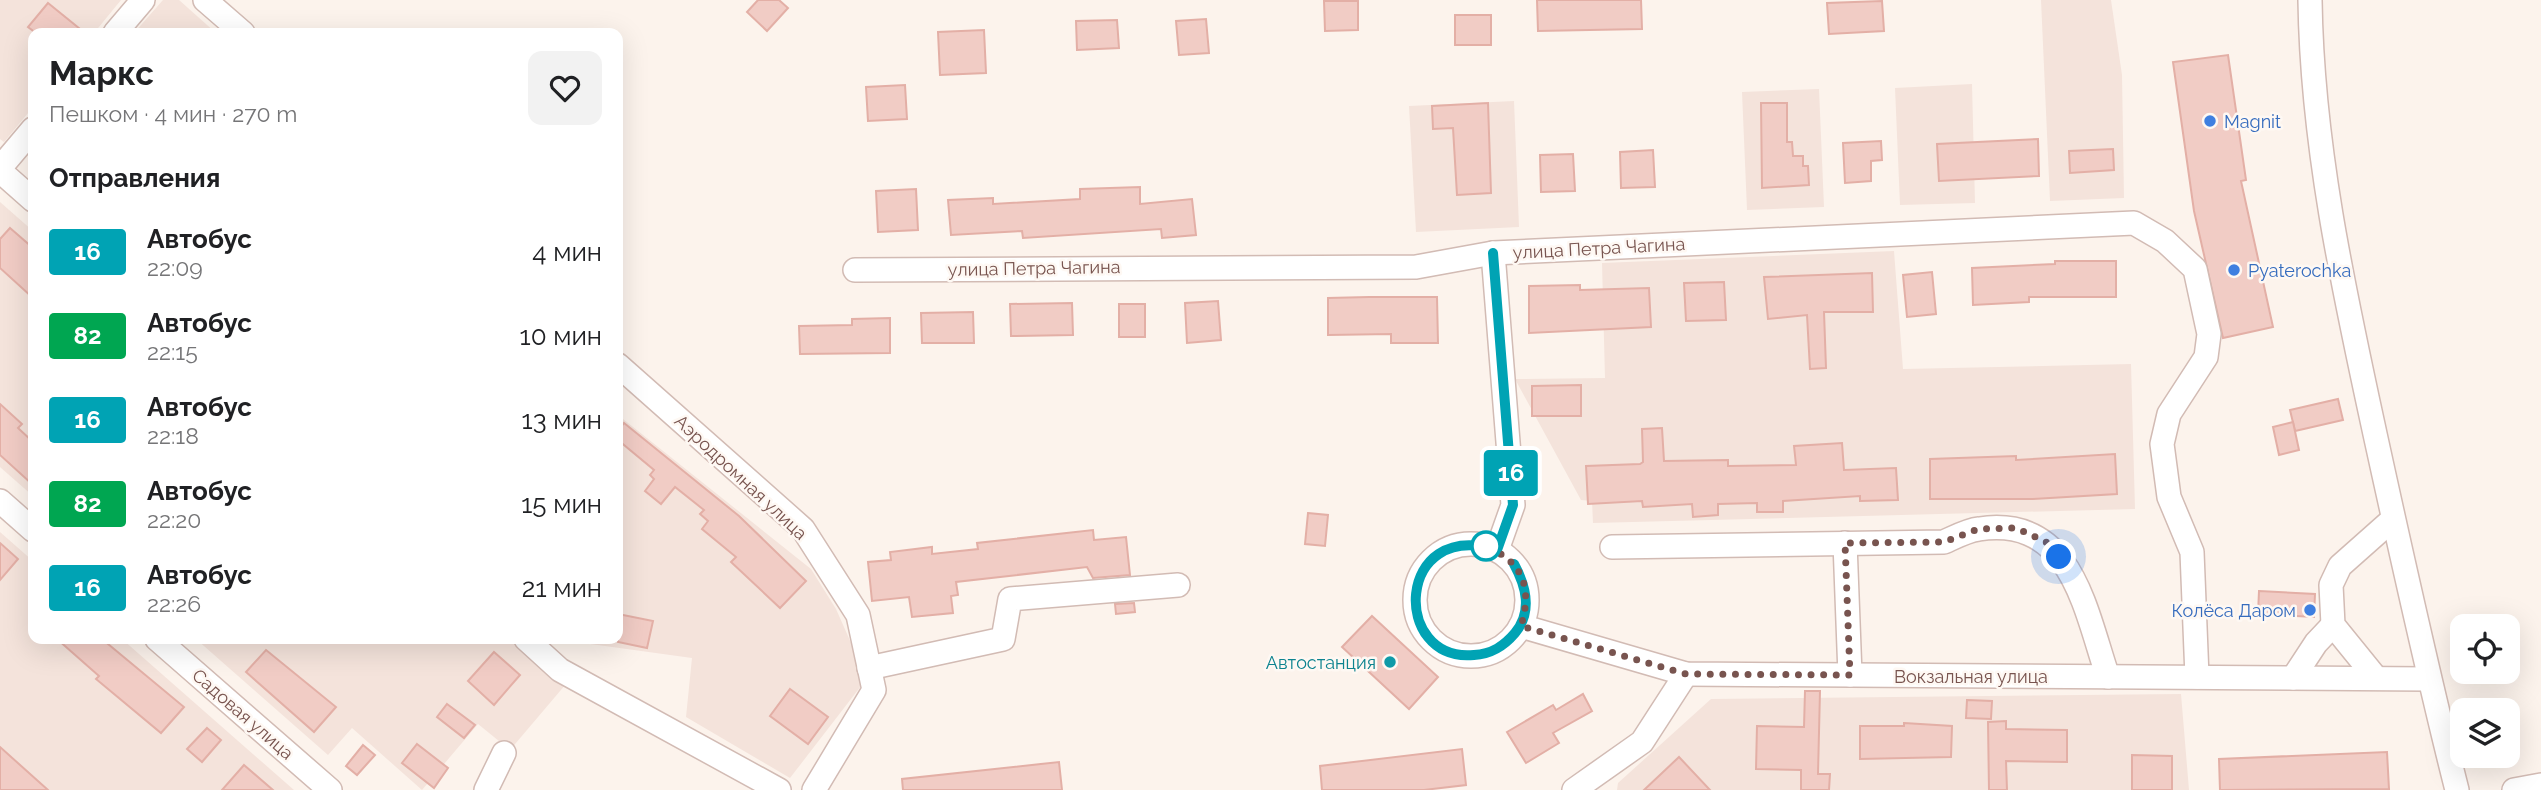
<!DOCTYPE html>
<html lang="ru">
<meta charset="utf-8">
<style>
:root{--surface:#fff;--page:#f2f2f2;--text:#202124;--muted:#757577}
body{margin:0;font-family:Raleway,sans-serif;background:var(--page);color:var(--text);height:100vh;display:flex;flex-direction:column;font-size:26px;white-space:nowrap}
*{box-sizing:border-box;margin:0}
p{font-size:23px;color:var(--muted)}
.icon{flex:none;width:38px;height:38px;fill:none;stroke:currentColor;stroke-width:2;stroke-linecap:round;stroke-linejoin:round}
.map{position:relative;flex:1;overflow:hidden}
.drawer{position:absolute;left:28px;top:28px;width:595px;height:616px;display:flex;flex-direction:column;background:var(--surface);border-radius:14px;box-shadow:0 7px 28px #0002}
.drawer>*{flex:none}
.badge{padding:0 14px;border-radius:5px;font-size:24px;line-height:46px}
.buttons{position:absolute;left:2450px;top:614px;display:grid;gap:14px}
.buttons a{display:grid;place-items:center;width:70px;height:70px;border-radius:14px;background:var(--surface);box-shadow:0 7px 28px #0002;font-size:35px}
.you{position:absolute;width:35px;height:35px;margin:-18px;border:5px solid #fff;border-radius:50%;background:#1a73e8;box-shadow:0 0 0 10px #1a73e833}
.map>.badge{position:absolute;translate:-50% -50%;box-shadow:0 0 0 4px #fff}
h2{padding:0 21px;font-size:26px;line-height:63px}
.round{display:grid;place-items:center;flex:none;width:74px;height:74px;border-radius:14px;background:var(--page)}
.headline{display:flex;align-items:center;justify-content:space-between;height:119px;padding:0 21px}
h1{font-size:33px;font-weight:700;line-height:52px}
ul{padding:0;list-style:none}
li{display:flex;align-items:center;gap:21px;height:84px;padding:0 21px}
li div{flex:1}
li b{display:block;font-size:26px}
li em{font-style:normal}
li .badge{min-width:77px;font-weight:700;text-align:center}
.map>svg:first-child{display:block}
</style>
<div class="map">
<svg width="2541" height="790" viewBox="0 0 2541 790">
<rect width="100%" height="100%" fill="#fcf3ec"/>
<g fill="#f4e3db">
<polygon points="0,0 121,0 94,33 33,33 33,107 4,142 0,139"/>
<polygon points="163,0 179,0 216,33 134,33"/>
<polygon points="2041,0 2111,0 2122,75 2124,198 2050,201"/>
<polygon points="1972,84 1975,203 1900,205 1895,88"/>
<polygon points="1819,89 1824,207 1747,210 1742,92"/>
<polygon points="1514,101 1519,227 1416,232 1409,106"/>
<polygon points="0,202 33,231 33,496 0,467"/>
<polygon points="1894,251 1903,369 2131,364 2135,509 1593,523 1592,501 1581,500 1515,379 1605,378 1602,263"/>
<polygon points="618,415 811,569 836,609 859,661 861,686 790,778 686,717 692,658 576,642 576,639 618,639"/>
<polygon points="0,532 33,561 33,639 122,639 294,790 0,790"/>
<polygon points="196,639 494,639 499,643 503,639 513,639 566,684 510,750 478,724 422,790 352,728 328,755"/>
<polygon points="2181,694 2189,790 1617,790 1618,783 1711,699"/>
</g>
<g fill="#f1ccc5" stroke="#e3afa6" stroke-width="2">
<polygon points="758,0 779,0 788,8 767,31 747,12"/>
<polygon points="1537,0 1641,0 1642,29 1538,31"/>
<polygon points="1324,1 1358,1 1358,30 1325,31"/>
<polygon points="1882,1 1884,31 1829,34 1827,3"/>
<polygon points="48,3 85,33 36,33 28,27"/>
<rect x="1455" y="15" width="36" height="30"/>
<polygon points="1206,19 1209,53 1179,55 1176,21"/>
<polygon points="1117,20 1119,48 1077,50 1076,21"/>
<polygon points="984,30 986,73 940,75 938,32"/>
<polygon points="2228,55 2246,180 2241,181 2273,327 2223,338 2194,211 2173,62"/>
<polygon points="905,85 907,119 868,121 866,87"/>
<polygon points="1488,103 1491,193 1457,195 1453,128 1433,129 1432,106"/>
<polygon points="1761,103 1787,103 1787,142 1792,142 1793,156 1803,156 1803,166 1808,166 1809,185 1762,188"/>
<polygon points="2038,139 2039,176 1939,181 1937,144"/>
<polygon points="1881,141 1882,160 1871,161 1871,181 1845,183 1843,143"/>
<polygon points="2113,149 2114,170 2070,173 2069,151"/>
<polygon points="1653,150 1655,187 1621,188 1620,152"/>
<polygon points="1573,154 1575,191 1541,192 1540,155"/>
<polygon points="1140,187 1140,204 1192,199 1196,235 1162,238 1161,229 1023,238 1022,231 951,235 948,200 993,198 993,204 1080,199 1080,189"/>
<polygon points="916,189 918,230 878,232 876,191"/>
<polygon points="10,228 33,248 33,298 0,268 0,239"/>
<polygon points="2055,261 2116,261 2116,297 2029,297 2029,302 1973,305 1972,268 2055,264"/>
<polygon points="1932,272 1936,314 1907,317 1903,275"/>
<polygon points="1872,273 1873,312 1824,312 1826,368 1810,369 1807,315 1768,319 1764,277"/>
<polygon points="1724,282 1726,320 1686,321 1684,283"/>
<polygon points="1580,285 1580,290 1649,288 1651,327 1529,333 1529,286"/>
<polygon points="1369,297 1437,297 1438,343 1391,343 1391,334 1328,335 1328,298"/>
<polygon points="1218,301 1221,340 1187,343 1185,303"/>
<polygon points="1072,303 1073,335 1011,336 1010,304"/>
<rect x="1119" y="304" width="26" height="33"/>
<polygon points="973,312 974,343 922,343 921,313"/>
<polygon points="890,318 890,353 800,354 799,326 852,325 852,319"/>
<polygon points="1581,385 1581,416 1532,416 1532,386"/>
<polygon points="2338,399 2343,420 2295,431 2290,410"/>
<polygon points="0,404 22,424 18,428 33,442 33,485 0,455"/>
<polygon points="2293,422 2299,450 2279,455 2273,427"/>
<polygon points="624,423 739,516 806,581 780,608 731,562 736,557 702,529 708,521 700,514 704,510 675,487 661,504 645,491 654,479 650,475 654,470 618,440 618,431"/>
<polygon points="1662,428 1664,461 1728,460 1728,466 1796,465 1794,446 1842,443 1844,470 1896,468 1898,500 1860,501 1860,496 1783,501 1783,512 1757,512 1757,503 1718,504 1718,515 1693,517 1692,504 1643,507 1642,501 1588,504 1586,466 1640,464 1643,462 1642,429"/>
<polygon points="2115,454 2117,494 2033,499 1930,499 1930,459 2016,456 2016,460"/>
<polygon points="1308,513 1328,515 1325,546 1305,544"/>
<polygon points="1093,530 1094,540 1126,537 1130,575 1093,578 1087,567 956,582 958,595 951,596 953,613 912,617 909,597 872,601 868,562 891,560 890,552 932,547 932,554 978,549 977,543"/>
<polygon points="0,543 18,559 0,580"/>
<polygon points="2259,591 2315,594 2314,617 2258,614"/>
<polygon points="1134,603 1135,612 1116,614 1115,604"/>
<polygon points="618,614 653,621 647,648 618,642"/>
<polygon points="1372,616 1438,677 1409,709 1342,647"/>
<polygon points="57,639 102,639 184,707 161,733 96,679 99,676"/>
<polygon points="266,650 336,707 314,732 246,672"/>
<polygon points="494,652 520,675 494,705 468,681"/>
<polygon points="790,689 828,717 808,744 770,716"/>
<polygon points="1805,691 1820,691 1818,774 1830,774 1829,790 1801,790 1801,770 1756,769 1757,726 1804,727"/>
<polygon points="1583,694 1592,711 1553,733 1559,743 1526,763 1507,732 1553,705 1556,710"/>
<polygon points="1967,700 1992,701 1991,719 1966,718"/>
<polygon points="447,704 475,725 464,738 437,717"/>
<polygon points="2006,721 2006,729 2067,730 2067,762 2006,761 2007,790 1989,790 1988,722"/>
<polygon points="1904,723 1952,726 1951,757 1860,759 1860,726 1904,726"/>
<polygon points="207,728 221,740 202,762 187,749"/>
<polygon points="417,744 448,768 434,788 402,763"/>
<polygon points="363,745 375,755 357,775 346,766"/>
<polygon points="0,747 48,790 0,790"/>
<polygon points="1462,749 1466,785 1424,790 1322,790 1320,766"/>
<polygon points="2387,752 2389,789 2220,790 2219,759"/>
<polygon points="2132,755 2172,756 2172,790 2132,790"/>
<polygon points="1679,757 1710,790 1644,790"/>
<polygon points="1059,762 1062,790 903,790 902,779"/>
<polygon points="244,765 273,790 222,790"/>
</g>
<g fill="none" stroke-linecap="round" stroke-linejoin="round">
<g stroke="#d2bbb4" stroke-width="26">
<g id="minor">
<polyline points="205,0 243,33"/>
<path d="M2310,0C2312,147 2344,291 2375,434C2401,553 2427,672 2457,790"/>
<polyline points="115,33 143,0"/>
<polyline points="0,168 33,129"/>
<polyline points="0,171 33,200"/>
<polyline points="1493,253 1513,505 1497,550"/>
<polyline points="855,270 1416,267 1493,253 2134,223 2165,241 2195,269 2209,334 2206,357 2169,414 2162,444 2169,497 2192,552 2197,677"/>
<polyline points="618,365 803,529 858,615 874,690 814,790"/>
<polyline points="0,501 33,530"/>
<polyline points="1845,543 1850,675"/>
<circle cx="1471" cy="600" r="56"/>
<path d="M1612,547L1944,542C1955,537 1968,530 1979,529C2072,515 2085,610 2108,677"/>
<polyline points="1521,626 1686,674 2428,679"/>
<polyline points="157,639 330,790"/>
<polyline points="526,639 560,670 779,790"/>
<polyline points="869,668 1003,639 1010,599 1178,585"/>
<polyline points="2293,678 2316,643 2333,625"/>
<polyline points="2376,678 2333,625 2331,585 2340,566 2393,519"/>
<polyline points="486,790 504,753"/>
<polyline points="1574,790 1642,742 1686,674"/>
<polyline points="2514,790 2541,785"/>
</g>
</g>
<use href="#minor" stroke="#fff" stroke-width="23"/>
</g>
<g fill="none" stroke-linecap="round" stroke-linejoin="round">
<g stroke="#fff" stroke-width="16">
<path id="line" d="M1493,253L1513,505L1497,550C1395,518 1391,663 1474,655C1492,654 1504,646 1515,633C1533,611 1526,586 1514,564"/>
</g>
<use href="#line" stroke="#00a3b4" stroke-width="10"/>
<path stroke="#78544f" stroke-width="7" stroke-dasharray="0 12.6" d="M1486,546L1476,543C1520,557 1534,583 1521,626L1686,674L1850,675L1845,543L1944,542L1978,529L2016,528L2046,542L2059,557"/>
</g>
<g fill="#3f7fe0" stroke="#fef8f3" stroke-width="2.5">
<circle cx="2210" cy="121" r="7"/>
<circle cx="2234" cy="270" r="7"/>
<circle cx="2310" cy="610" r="7"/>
</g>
<circle fill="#fff" stroke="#00a3b4" stroke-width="3.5" cx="1486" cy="546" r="14"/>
<circle fill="#0f9aa8" stroke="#fef8f3" stroke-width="2.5" cx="1390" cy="662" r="7"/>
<g text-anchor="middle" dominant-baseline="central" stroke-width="5" stroke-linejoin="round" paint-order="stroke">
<g font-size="18" fill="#366cbe" stroke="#fef8f3" text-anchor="start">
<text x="2224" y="121">Magnit</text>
<text x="2248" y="270">Pyaterochka</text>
<text x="2296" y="610" text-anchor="end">Колёса Даром</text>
</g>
<g font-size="18" fill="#78544f" stroke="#fef8f3">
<text transform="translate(1599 248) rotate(-3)">улица Петра Чагина</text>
<text transform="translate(1034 268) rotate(-1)">улица Петра Чагина</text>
<text transform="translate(741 477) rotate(43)">Аэродромная улица</text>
<text x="1971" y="676">Вокзальная улица</text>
<text transform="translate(243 714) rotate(41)">Садовая улица</text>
</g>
<g font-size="18" fill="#0d838f" stroke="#fef8f3" text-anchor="end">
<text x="1376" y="662">Автостанция</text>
</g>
</g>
</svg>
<div class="buttons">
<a><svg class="icon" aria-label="locate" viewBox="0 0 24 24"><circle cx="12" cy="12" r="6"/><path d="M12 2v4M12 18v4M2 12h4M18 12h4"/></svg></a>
<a><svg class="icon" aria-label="layers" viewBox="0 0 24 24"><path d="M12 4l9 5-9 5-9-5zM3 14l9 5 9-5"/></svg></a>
</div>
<div class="you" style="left:2059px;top:557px"></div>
<b class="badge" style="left:1511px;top:473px;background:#00a3b4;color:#fff">16</b>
<section class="drawer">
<div class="headline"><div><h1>Маркс</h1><p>Пешком · 4 мин · 270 m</p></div><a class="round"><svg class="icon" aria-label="heart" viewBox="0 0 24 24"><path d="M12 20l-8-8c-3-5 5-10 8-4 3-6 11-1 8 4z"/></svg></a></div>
<h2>Отправления</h2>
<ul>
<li><span class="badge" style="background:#00a3b4;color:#fff">16</span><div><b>Автобус</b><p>22:09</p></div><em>4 мин</em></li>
<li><span class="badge" style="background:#00a651;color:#fff">82</span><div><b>Автобус</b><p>22:15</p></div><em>10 мин</em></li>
<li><span class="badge" style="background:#00a3b4;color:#fff">16</span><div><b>Автобус</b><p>22:18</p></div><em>13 мин</em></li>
<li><span class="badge" style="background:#00a651;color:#fff">82</span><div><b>Автобус</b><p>22:20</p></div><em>15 мин</em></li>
<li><span class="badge" style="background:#00a3b4;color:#fff">16</span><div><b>Автобус</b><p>22:26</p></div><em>21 мин</em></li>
</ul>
</section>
</div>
